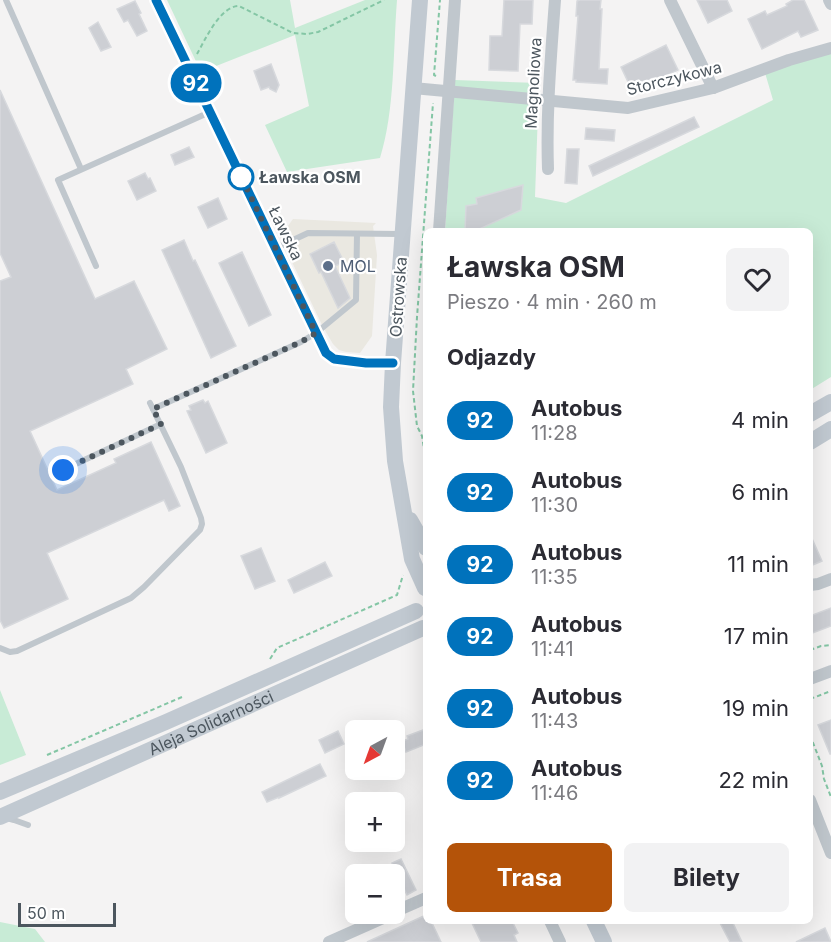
<!DOCTYPE html>
<html lang="pl">
<meta charset="utf-8">
<style>
:root{--surface:#fff;--page:#f2f2f3;--text:#2b2b33;--muted:#7c7c81;--accent:#b45309}
body{margin:0;font-family:Inter,sans-serif;background:var(--page);color:var(--text);height:100vh;display:flex;flex-direction:column;font-size:22px;white-space:nowrap}
*{box-sizing:border-box;margin:0}
p{font-size:20px;color:var(--muted)}
.icon{flex:none;width:33px;height:33px;fill:none;stroke:currentColor;stroke-width:2;stroke-linecap:round;stroke-linejoin:round}
.map{position:relative;flex:1;overflow:hidden}
.details{position:absolute;left:423px;top:228px;width:390px;height:696px;display:flex;flex-direction:column;background:var(--surface);border-radius:9px;box-shadow:0 6px 24px #0002}
.details>*{flex:none}
.badge{padding:0 12px;border-radius:20px;font-size:21px;line-height:39px}
.needle{width:39px;rotate:221deg}
.buttons{position:absolute;left:345px;top:720px;display:grid;gap:12px}
.buttons a{display:grid;place-items:center;width:60px;height:60px;border-radius:9px;background:var(--surface);box-shadow:0 6px 24px #0002;font-size:30px}
.scale{position:absolute;left:18px;bottom:15px;width:98px;box-sizing:border-box;padding-left:6px;border:3px solid #4c565e;border-top:0;font-size:16px;line-height:21px;white-space:nowrap;color:#4c565e;-webkit-text-stroke:4px #fff;paint-order:stroke}
.you{position:absolute;width:30px;height:30px;margin:-15px;border:4px solid #fff;border-radius:50%;background:#1a73e8;box-shadow:0 0 0 9px #1a73e833}
.map>.badge{position:absolute;translate:-50% -50%;box-shadow:0 0 0 3px #fff}
h2{padding:0 24px;font-size:22px;line-height:54px}
.round{display:grid;place-items:center;flex:none;width:63px;height:63px;border-radius:9px;background:var(--page)}
.head{display:flex;align-items:center;justify-content:space-between;height:102px;padding:0 24px}
h1{font-size:28px;font-weight:700;line-height:45px}
.button{display:flex;gap:12px;margin-top:auto;padding:12px 24px}
.button a{flex:1;height:69px;border-radius:9px;background:var(--accent);color:#fff;font-size:24px;font-weight:700;line-height:69px;text-align:center}
.button a+a{background:var(--page);color:var(--text)}
ul{padding:0;list-style:none}
li{display:flex;align-items:center;gap:18px;height:72px;padding:0 24px}
li div{flex:1}
li b{display:block;font-size:22px}
li em{font-style:normal}
li .badge{min-width:66px;font-weight:700;text-align:center}
.map>svg:first-child{display:block}
</style>
<div class="map">
<svg width="831" height="942" viewBox="0 0 831 942">
<rect width="100%" height="100%" fill="#f4f3f3"/>
<polygon fill="#eae8e1" points="293,219 376,223 373,226 377,255 372,336 360,353 346,352 339,350 333,344 323,327 280,237"/>
<g fill="#c8ebd6">
<path d="M167,0H290L295,28L365,0H397C393,50 395,111 380,158L287,172L265,125L309,106L295,35L201,72Z"/>
<polygon points="831,43 831,377 810,390 810,231 445,231 455,80 539,83 535,197 566,203 773,100 763,66"/>
<polygon points="0,690 26,755 0,765"/>
<polygon points="0,922 35,929 45,942 0,942"/>
</g>
<g fill="#cdcfd4" stroke="#d7d9dd" stroke-width="1.5">
<polygon points="504,0 533,0 532,24 520,24 518,71 489,70 490,36 502,36"/>
<polygon points="580,0 601,0 600,9 602,9 599,69 608,69 607,84 576,82 576,80 573,80 578,16 576,16 577,1"/>
<polygon points="697,0 727,0 732,11 708,23"/>
<polygon points="793,0 804,0 818,30 801,37 798,31 762,49 748,19 765,11 767,15 787,6 786,4"/>
<polygon points="135,1 141,13 139,14 147,31 137,36 128,20 124,22 117,9"/>
<polygon points="98,22 111,47 101,51 89,28"/>
<polygon points="666,45 678,70 666,76 654,80 653,78 643,83 642,82 630,86 621,67"/>
<polygon points="271,64 279,85 276,92 270,89 269,87 261,90 254,71"/>
<polygon points="0,90 95,299 134,281 167,349 126,369 133,384 30,431 57,490 116,463 114,459 151,442 180,506 169,511 164,500 47,553 68,599 4,628 0,620 0,281 11,277 0,253"/>
<polygon points="694,117 699,127 593,176 589,166"/>
<polygon points="586,128 615,130 614,141 585,139"/>
<polygon points="189,147 194,157 175,165 171,155"/>
<polygon points="567,149 579,149 577,184 565,183"/>
<polygon points="145,173 148,179 150,178 156,191 137,200 128,181"/>
<polygon points="523,185 521,210 475,231 465,231 466,206 477,204 476,198"/>
<polygon points="218,198 227,219 208,228 198,207"/>
<polygon points="184,240 193,261 195,260 236,346 211,358 162,250"/>
<polygon points="334,242 344,262 335,266 350,298 338,308 321,272 319,273 310,254"/>
<polygon points="242,252 271,315 249,326 219,263"/>
<polygon points="203,400 205,403 208,401 227,443 206,453 187,411 191,410 189,406"/>
<polygon points="810,534 822,561 810,566"/>
<polygon points="261,548 275,581 255,589 241,556"/>
<polygon points="325,562 332,576 294,593 288,580"/>
<polygon points="831,608 831,626 810,634 810,616"/>
<polygon points="831,720 831,754 830,754 818,725"/>
<polygon points="423,730 426,737 426,744 406,752 402,741 408,739 407,736"/>
<polygon points="338,731 344,744 325,753 319,740"/>
<polygon points="320,764 326,776 279,798 279,797 267,802 262,792"/>
<polygon points="401,859 416,890 407,895 392,863"/>
<polygon points="426,915 426,921 431,921 441,942 367,942"/>
<polygon points="471,921 512,921 518,933 514,935 517,942 481,942"/>
<polygon points="719,921 732,921 742,942 730,942"/>
<polygon points="825,928 831,942 796,942"/>
</g>
<g fill="none" stroke-linecap="round" stroke-linejoin="round">
<g stroke="#84c6a5" stroke-width="2" stroke-dasharray="4.5 3" stroke-linecap="butt">
<path d="M197,54C205,40 220,6 239,6L293,33L307,34L318,32L384,0"/>
<polyline points="436,76 434,75 440,0"/>
<polyline points="426,461 422,436 417,426 413,391 417,317 433,103"/>
<polyline points="810,650 821,646 831,645"/>
<polyline points="270,659 277,648 397,595 403,575"/>
<polyline points="810,699 831,691"/>
<polyline points="810,735 822,766 824,779 831,797"/>
<polyline points="47,755 182,697"/>
</g>
<g stroke="#c0c7cd" stroke-width="6">
<polyline points="6,0 81,169"/>
<polyline points="276,248 308,233 400,234"/>
<polyline points="96,266 58,180 210,112"/>
<polyline points="153,409 301,342 316,333 356,300 357,234"/>
<polyline points="63,470 161,424"/>
<polyline points="0,648 10,652 17,651 131,598 144,587 200,530 202,524 201,518 181,467 150,403"/>
<polyline points="7,818 14,820 28,825"/>
</g>
<g stroke="#c0c7cd" stroke-width="12">
<polyline points="156,0 326,353 334,359 366,363 393,363"/>
<polyline points="670,0 713,88"/>
<polyline points="829,0 831,4"/>
<polyline points="413,88 628,108 713,88 789,60 831,48"/>
<path d="M548,169C546,112 551,56 555,0"/>
<polyline points="439,231 455,0"/>
<polyline points="810,585 818,584 831,579"/>
<polyline points="810,679 831,671"/>
<polyline points="810,800 831,853"/>
<polyline points="394,912 426,898"/>
<polyline points="550,921 560,942"/>
<polyline points="329,942 392,914"/>
</g>
<g stroke="#c1c9d1" stroke-width="16">
<polyline points="420,0 393,363 391,407 395,461 412,559 425,588"/>
<polyline points="810,414 831,402"/>
<polyline points="810,442 831,429"/>
<polyline points="410,520 426,548"/>
<polyline points="0,792 166,722 416,611"/>
<path id="s1" d="M0,817L423,628"/>
<polyline points="594,921 604,942"/>
</g>
</g>
<g fill="none" stroke-linecap="round" stroke-linejoin="round">
<g stroke="#fff" stroke-width="14">
<polyline id="line" points="156,0 326,353 334,359 366,363 393,363"/>
</g>
<use href="#line" stroke="#0072bc" stroke-width="9"/>
<polyline stroke="#4c565e" stroke-width="6" stroke-dasharray="0 10.8" points="63,470 161,424 153,409 301,342 316,333 237,168 241,177"/>
</g>
<circle fill="#fff" stroke="#0072bc" stroke-width="3" cx="241" cy="177" r="12"/>
<circle fill="#5c6f8a" stroke="#fff" stroke-width="2" cx="328" cy="266" r="6"/>
<g text-anchor="middle" dominant-baseline="central" stroke-width="4.5" stroke-linejoin="round" paint-order="stroke">
<g font-size="16" fill="#4c565e" stroke="#fff">
<text transform="translate(674 78) rotate(-14)">Storczykowa</text>
<text transform="translate(533 83) rotate(-87)">Magnoliowa</text>
<text transform="translate(286 233) rotate(64)">Ławska</text>
<text transform="translate(398 297) rotate(-86)">Ostrowska</text>
<text stroke="none"><textPath href="#s1" startOffset="231">Aleja Solidarności</textPath></text>
</g>
<g font-size="16" font-weight="bold" fill="#4c565e" stroke="#fff" text-anchor="start">
<text x="259" y="177">Ławska OSM</text>
</g>
<g font-size="16" fill="#4e5e75" stroke="#fff" text-anchor="start">
<text x="340" y="266">MOL</text>
</g>
</g>
</svg>
<div class="buttons">
<a><svg class="needle" viewBox="-14 -14 28 28"><path d="M0-13l5 13h-10z" fill="#e53935"/><path d="M0 13l5-13h-10z" fill="#7c7c81"/></svg></a>
<a>+</a>
<a>−</a>
</div>
<div class="scale">50 m</div>
<div class="you" style="left:63px;top:470px"></div>
<b class="badge" style="left:196px;top:83px;background:#0072bc;color:#fff">92</b>
<section class="details">
<div class="head"><div><h1>Ławska OSM</h1><p>Pieszo · 4 min · 260 m</p></div><a class="round"><svg class="icon" aria-label="heart" viewBox="0 0 24 24"><path d="M12 20l-8-8c-3-5 5-10 8-4 3-6 11-1 8 4z"/></svg></a></div>
<h2>Odjazdy</h2>
<ul>
<li><span class="badge" style="background:#0072bc;color:#fff">92</span><div><b>Autobus</b><p>11:28</p></div><em>4 min</em></li>
<li><span class="badge" style="background:#0072bc;color:#fff">92</span><div><b>Autobus</b><p>11:30</p></div><em>6 min</em></li>
<li><span class="badge" style="background:#0072bc;color:#fff">92</span><div><b>Autobus</b><p>11:35</p></div><em>11 min</em></li>
<li><span class="badge" style="background:#0072bc;color:#fff">92</span><div><b>Autobus</b><p>11:41</p></div><em>17 min</em></li>
<li><span class="badge" style="background:#0072bc;color:#fff">92</span><div><b>Autobus</b><p>11:43</p></div><em>19 min</em></li>
<li><span class="badge" style="background:#0072bc;color:#fff">92</span><div><b>Autobus</b><p>11:46</p></div><em>22 min</em></li>
</ul>
<div class="button"><a>Trasa</a><a>Bilety</a></div>
</section>
</div>
